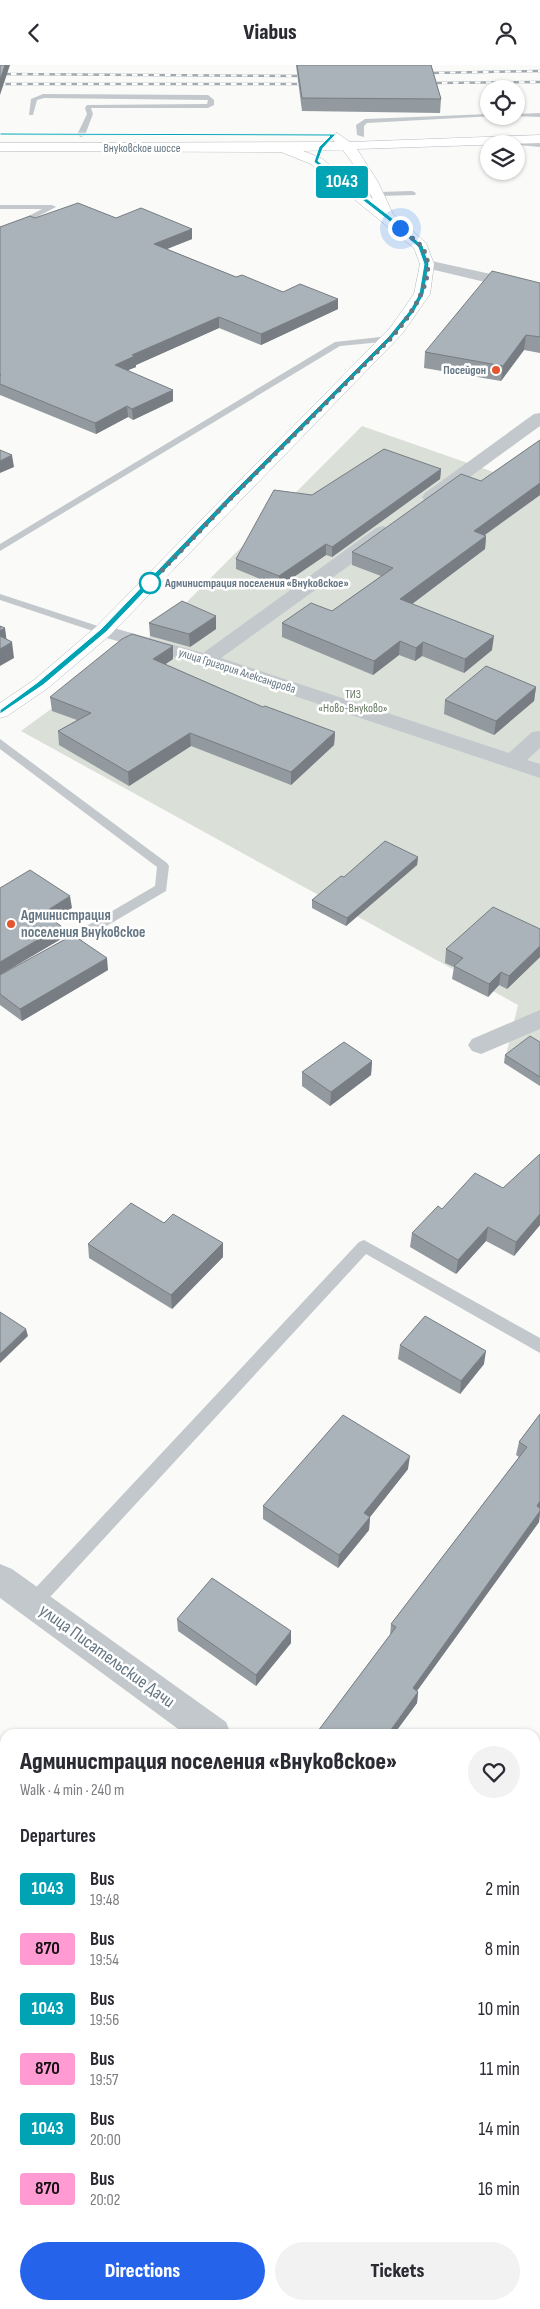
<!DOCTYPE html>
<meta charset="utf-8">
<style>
:root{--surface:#fff;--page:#f2f2f3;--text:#2b2b33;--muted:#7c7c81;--accent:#2563eb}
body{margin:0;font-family:"Sofia Sans Condensed",sans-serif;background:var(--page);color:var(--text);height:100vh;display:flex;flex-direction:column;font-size:19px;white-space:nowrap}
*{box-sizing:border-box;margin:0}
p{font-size:16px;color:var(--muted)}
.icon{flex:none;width:28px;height:28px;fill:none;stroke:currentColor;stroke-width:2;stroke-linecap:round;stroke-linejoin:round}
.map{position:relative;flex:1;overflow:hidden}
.details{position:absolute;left:0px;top:1664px;width:540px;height:581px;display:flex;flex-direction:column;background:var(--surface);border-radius:15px 15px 0 0;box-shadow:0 1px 4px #0004}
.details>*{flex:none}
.badge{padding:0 10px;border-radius:4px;font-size:18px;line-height:32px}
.controls{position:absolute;left:480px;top:15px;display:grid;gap:10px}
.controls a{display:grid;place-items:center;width:45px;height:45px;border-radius:50%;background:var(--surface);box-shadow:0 1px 4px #0004;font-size:25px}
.you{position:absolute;width:25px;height:25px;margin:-12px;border:4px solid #fff;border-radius:50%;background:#1a73e8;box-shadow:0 0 0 8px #1a73e833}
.map>.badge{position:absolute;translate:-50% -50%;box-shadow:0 0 0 2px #fff}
h2{padding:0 20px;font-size:19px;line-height:45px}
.round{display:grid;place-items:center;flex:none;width:52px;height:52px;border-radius:26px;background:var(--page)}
.summary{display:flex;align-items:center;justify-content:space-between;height:85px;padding:0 20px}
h1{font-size:24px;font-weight:800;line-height:38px}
.action{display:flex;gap:10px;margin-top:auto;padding:10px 20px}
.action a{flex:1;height:58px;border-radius:30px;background:var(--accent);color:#fff;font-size:20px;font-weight:800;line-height:58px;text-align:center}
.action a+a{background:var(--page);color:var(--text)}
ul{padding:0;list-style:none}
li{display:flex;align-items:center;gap:15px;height:60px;padding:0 20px}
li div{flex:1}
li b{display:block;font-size:19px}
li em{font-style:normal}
li .badge{min-width:55px;font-weight:700;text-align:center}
header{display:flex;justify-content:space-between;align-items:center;height:65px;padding:0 20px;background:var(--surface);font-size:22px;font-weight:800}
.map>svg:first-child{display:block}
</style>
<header><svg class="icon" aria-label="back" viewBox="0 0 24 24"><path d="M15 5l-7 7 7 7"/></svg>Viabus<svg class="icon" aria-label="person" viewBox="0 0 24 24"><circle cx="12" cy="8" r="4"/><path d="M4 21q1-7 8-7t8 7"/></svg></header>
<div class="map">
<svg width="540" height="2244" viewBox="0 0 540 2244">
<rect width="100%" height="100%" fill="#fafaf8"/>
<polygon fill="#dadfd7" points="362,361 499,409 540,375 540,1017 505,994 518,940 21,666 159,565"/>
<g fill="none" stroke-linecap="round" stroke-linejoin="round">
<g stroke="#b3babf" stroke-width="1">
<path id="secondary" d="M337,68L350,77L540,70V78L357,84L378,117L393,149L426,178L434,199L430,229L402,269L110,570L48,623L7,651L0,653V638L34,615L96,562L390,263L414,229L420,199L414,183L311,99L281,87L0,86V78L335,77L330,72ZM343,85L359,107L373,134L321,93L303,86Z"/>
</g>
<g fill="#c3c8cc" fill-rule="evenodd">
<polygon points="43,29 208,30 214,35 214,40 208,43 91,43 93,49 85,70 81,72 77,70 87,49 85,43 87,40 207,39 208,35 44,33 37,35 33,50 29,50 31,34"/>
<polygon points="540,48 540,52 513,51 516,51 516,49"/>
<polygon points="489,49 489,51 494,51 367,58 364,61 364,72 357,70 356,60 365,54"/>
<polygon points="502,74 540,78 540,82 499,78"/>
<polygon points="412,126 416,128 415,130 378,131 374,129 378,127"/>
<polygon points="0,140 52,140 56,142 0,171 0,166 42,144 0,144"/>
<polygon points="389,271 393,274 392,276 340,281 0,486 0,479 335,277"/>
<polygon points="0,529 107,564 108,566 107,568 99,568 0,535"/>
<polygon points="0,674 167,798 169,801 166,826 64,886 54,886 52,883 54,880 155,821 157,802 0,684"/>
<polygon points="364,1175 540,1273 540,1288 366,1189 39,1544 33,1546 27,1544 24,1538 27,1532 359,1177"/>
<polygon points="0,2195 5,2198 5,2224 0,2222"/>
<polygon points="21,2240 46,2240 48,2244 23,2244"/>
</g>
<g fill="#c3c8cc" fill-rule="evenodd">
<polygon points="427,195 540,220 540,230 422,202 420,199"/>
<polygon points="540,348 540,361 437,436 425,436 422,432 425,428 534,349"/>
<polygon points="383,461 390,463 392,467 390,471 221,593 509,688 532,667 540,666 540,683 527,695 540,699 540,713 199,599 96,570 93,566 96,562 103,560 203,588 376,463"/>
<polygon points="540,945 540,964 481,989 472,986 468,980 472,974"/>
<polygon points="0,1499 12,1504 226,1657 231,1669 185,1669 0,1533"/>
<polygon points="535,1881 540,1883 540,1923 535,1921"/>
</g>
<use href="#secondary" fill="#fff" fill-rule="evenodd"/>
<g stroke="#a2aab0" stroke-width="2.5">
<g id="rail">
<polyline points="428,8 540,6"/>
<polyline points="0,9 310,11"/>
<polyline points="431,18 540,17"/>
<polyline points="0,19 312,19"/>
</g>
</g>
<use href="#rail" stroke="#fff" stroke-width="2" stroke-dasharray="5.5" stroke-linecap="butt"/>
</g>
<g fill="#929a9f">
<polygon points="296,0 431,0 441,34 440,48 302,46"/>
<polygon points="35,153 116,153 192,164 192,174 167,184 236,212 338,244 261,280 219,263 136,300 136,302 128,305 173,336 133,355 128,352 96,369 0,330 0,162"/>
<polygon points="540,218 540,288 524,285 501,316 424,303 425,287"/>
<polygon points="540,375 540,430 485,470 486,471 485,484 412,539 492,585 464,608 422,591 415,596 399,590 373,610 282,572 282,558 332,546 381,511 352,500 352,487 481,416"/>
<polygon points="441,404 440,414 332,492 326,490 279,522 236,504 236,494 312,430"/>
<polygon points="149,558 216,564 190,582 150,571"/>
<polygon points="173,594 165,599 263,642 335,667 334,680 291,720 191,681 129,721 59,680 58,666 77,655 52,646 50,632"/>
<polygon points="536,622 534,636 494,670 444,649 445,635"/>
<polygon points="418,792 417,800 346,861 312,843 312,835 344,812"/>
<polygon points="540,864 540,892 507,924 499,920 488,932 452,914 454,902 445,898 446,884"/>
<polygon points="108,905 22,956 0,940 0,910"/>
<polygon points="540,977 540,1021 504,998 505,990"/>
<polygon points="372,996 371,1010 330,1041 302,1021 302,1007"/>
<polygon points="540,1089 540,1160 514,1191 486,1176 456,1209 410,1182 412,1168 442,1144 503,1123"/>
<polygon points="88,1179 223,1192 172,1244 89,1193"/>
<polygon points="400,1280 484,1299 460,1329 398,1294"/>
<polygon points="540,1349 540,1450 539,1457 417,1626 418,1627 417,1638 394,1669 317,1669 318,1666 390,1570 391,1559 519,1392 516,1390 519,1377"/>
<polygon points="408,1404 370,1452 369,1465 338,1503 263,1454 263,1441"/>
<polygon points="177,1554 291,1578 256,1621 178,1566"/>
<polygon points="181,2240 306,2240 310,2244 185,2244"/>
</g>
<g fill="#777d82">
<polygon points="5,0 10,0 0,30 0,15"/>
<polygon points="192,164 192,174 154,189 154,179"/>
<polygon points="338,234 338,244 261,280 261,269"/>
<polygon points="219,252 219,263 136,300 136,302 116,310 115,300 132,290"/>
<polygon points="526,270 524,285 501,316 503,301"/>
<polygon points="173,325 173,336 133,355 132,344"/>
<polygon points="127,341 128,352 96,369 95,358"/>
<polygon points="12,390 14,402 0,408 0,396"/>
<polygon points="441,404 440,414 332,492 332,482"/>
<polygon points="540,418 540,430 472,479 474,466"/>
<polygon points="486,471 485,484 400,548 400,534"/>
<polygon points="326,479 326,490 279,522 279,511"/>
<polygon points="216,551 216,564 190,582 189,569"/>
<polygon points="5,563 7,578 0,582 0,566"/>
<polygon points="494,571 492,585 464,608 465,594"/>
<polygon points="400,576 399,590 373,610 374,596"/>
<polygon points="12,577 14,593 0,601 0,584"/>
<polygon points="423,577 422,591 415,596 416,583"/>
<polygon points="173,581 173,594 154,607 153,594"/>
<polygon points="536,622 534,636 494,670 496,656"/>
<polygon points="335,667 334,680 291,720 291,707"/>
<polygon points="190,668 191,681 129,721 128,707"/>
<polygon points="418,792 417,800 346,861 347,853"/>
<polygon points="70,831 72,843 44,860 43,848"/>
<polygon points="61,861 63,873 0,910 0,897"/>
<polygon points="540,881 540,892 507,924 509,911"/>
<polygon points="107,893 108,905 22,956 20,944"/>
<polygon points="501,907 499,920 488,932 489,919"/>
<polygon points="372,996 371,1010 330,1041 331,1027"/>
<polygon points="540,1149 540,1160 514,1191 516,1177"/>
<polygon points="488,1162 486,1176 456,1209 458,1195"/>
<polygon points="223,1178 223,1192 172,1244 171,1230"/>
<polygon points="26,1264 28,1271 0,1298 0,1289"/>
<polygon points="486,1286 484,1299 460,1329 461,1316"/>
<polygon points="410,1391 408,1404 370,1452 369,1465 338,1503 339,1490 364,1448"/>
<polygon points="540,1436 540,1445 537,1441"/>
<polygon points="540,1446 539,1457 411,1634 413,1623"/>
<polygon points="291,1566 291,1578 256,1621 256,1610"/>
<polygon points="418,1627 417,1638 394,1669 388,1669"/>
</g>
<g fill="#aab3b9" stroke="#777d82">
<polygon points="0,0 5,0 0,15"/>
<polygon points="297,0 431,0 441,34 302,33"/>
<polygon points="78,138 116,153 141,143 192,164 154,179 236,212 242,210 283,227 300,219 338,234 261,269 219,252 132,290 135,291 115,300 173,325 132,344 127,341 95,358 0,319 0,310 1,310 0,309 0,162 30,151 35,153"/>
<polygon points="492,206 540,218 540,272 526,270 503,301 425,287"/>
<polygon points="540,375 540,418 474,466 486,471 400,534 494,571 465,594 423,577 416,583 400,576 374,596 282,558 311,538 332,546 393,503 352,487 461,409 481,416"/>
<polygon points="384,384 441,404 332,482 326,479 279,511 236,494 274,425 312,430"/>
<polygon points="0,385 12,390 0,396"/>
<polygon points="182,536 216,551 189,569 149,558"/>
<polygon points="0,561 5,563 0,566"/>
<polygon points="132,569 173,581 153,594 263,642 265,641 335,667 291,707 190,668 128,707 58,666 91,648 50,632 122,574"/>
<polygon points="0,571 12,577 0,584"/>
<polygon points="486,601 536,622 496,656 445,635"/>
<polygon points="385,776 418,792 347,853 312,835 341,811 344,812"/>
<polygon points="30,805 70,831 43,848 61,861 0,897 0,823"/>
<polygon points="493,842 540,864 540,881 509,911 501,907 489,919 454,901 463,893 446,884"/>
<polygon points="73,870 107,893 20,944 0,929 0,910"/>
<polygon points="530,971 540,977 540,1012 505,990"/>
<polygon points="344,977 372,996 331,1027 302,1007"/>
<polygon points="540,1089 540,1149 516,1177 488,1162 458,1195 412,1168 438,1141 442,1144 475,1108 503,1123"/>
<polygon points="131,1138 164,1158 173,1149 223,1178 171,1230 88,1179"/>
<polygon points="0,1247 26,1264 0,1289"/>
<polygon points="425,1251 486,1286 461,1316 400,1280"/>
<polygon points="540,1349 540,1436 537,1441 540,1443 540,1446 413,1623 418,1627 388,1669 322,1669 318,1666 396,1562 391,1559 527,1382 519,1377"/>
<polygon points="343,1350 410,1391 364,1448 370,1452 339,1490 263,1441"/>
<polygon points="212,1513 291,1566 256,1610 177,1554"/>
<polygon points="185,2240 306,2240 310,2244 188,2244"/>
</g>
<polygon fill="#00a3b4" stroke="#fff" points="0,68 336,69 323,83 318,96 392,153 423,181 429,199 424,229 414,247 391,275 235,432 106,567 43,620 0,649 0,645 38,617 101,564 230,430 388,272 410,245 419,229 424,199 418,182 388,155 314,97 319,82 330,71 0,70"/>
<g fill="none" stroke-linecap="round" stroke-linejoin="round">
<path stroke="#657683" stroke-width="5" stroke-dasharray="0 9" d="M150,518L233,431L390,274C409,253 442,209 421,181C415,174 406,169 400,163"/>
</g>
<g fill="#e4572e" stroke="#fff" stroke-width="2">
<circle cx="496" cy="305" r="5"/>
<circle cx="11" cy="859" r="5"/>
</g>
<circle fill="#fff" stroke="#00a3b4" stroke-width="2.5" cx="150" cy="518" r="10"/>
<g text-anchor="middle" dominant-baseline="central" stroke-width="5" stroke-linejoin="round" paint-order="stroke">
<g font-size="12" fill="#657683" stroke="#fff">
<text x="142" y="83">Внуковское шоссе</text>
<text transform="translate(237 606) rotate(18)">улица Григория Александрова</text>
</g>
<g font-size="12" font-weight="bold" fill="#657683" stroke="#fff" text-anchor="end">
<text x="486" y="305">Посейдон</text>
</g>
<g font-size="12" font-weight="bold" fill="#657683" stroke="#fff" text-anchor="start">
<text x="165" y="518">Администрация поселения «Внуковское»</text>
</g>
<g font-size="12" fill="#687a64" stroke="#fff">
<text x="353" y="629">ТИЗ<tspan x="353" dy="14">«Ново-Внуково»</tspan></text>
</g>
<g font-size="15" font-weight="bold" fill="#657683" stroke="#fff" text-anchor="start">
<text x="21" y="850">Администрация<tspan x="21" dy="17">поселения Внуковское</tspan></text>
</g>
<g font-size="18" fill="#657683" stroke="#fff">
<text transform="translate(107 1591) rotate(36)">улица Писательские Дачи</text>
</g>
</g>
</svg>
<div class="controls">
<a><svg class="icon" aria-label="locate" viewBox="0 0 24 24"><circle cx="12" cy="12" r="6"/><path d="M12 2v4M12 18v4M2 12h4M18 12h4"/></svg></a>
<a><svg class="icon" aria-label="layers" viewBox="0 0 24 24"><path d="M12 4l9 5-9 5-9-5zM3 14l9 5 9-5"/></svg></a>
</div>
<div class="you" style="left:400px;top:163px"></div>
<b class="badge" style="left:342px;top:117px;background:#00a3b4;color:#fff">1043</b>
<section class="details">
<div class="summary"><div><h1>Администрация поселения «Внуковское»</h1><p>Walk · 4 min · 240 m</p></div><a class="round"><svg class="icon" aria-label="heart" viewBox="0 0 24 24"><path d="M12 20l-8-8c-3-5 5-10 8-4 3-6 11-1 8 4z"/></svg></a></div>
<h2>Departures</h2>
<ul>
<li><span class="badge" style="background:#00a3b4;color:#fff">1043</span><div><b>Bus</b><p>19:48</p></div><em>2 min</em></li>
<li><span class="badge" style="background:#ff9ad2;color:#111">870</span><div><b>Bus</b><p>19:54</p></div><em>8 min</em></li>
<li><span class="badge" style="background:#00a3b4;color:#fff">1043</span><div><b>Bus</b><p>19:56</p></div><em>10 min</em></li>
<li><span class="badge" style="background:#ff9ad2;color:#111">870</span><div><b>Bus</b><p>19:57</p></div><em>11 min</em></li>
<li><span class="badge" style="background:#00a3b4;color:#fff">1043</span><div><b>Bus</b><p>20:00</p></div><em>14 min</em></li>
<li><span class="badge" style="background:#ff9ad2;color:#111">870</span><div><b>Bus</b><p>20:02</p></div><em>16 min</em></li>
</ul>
<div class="action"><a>Directions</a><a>Tickets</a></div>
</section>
</div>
